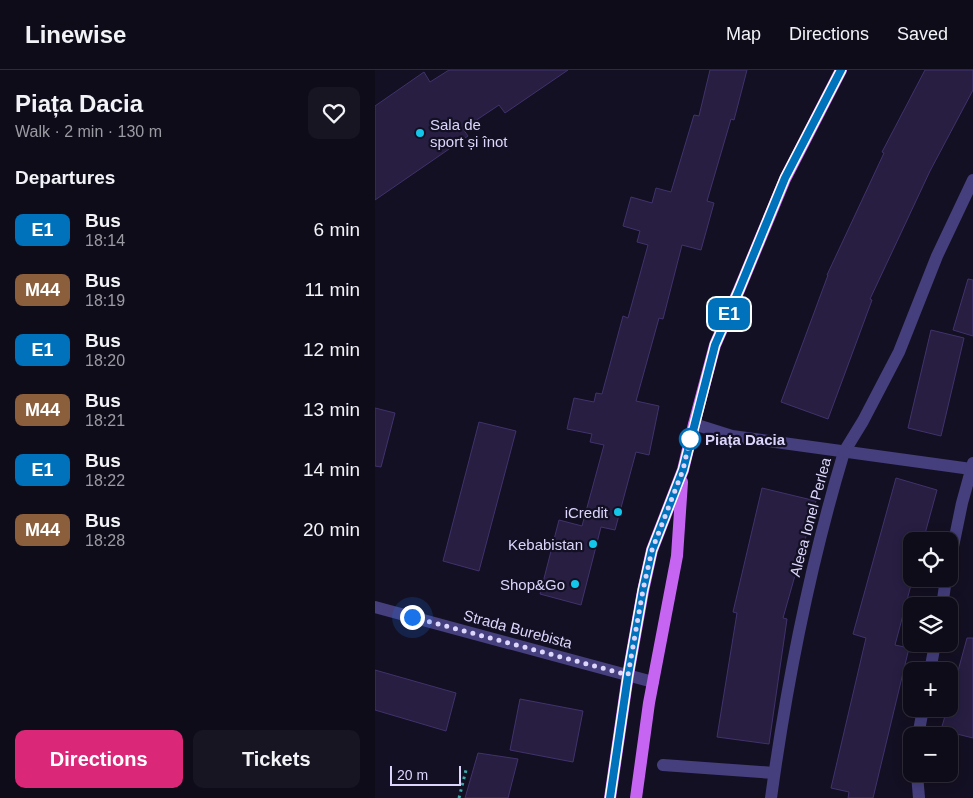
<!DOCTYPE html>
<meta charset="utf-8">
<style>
:root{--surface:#0f0c1a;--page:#181523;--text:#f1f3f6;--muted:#9b9ba2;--line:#2f2c39;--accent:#db2777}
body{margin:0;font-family:Helvetica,sans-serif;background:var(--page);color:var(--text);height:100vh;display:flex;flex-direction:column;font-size:19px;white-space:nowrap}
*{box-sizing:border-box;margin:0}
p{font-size:16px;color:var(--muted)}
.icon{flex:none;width:28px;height:28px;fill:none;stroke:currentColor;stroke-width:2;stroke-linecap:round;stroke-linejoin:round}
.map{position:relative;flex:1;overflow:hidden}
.side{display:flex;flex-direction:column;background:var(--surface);width:375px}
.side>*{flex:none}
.badge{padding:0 10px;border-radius:8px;font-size:18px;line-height:32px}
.buttons{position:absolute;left:528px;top:462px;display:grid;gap:10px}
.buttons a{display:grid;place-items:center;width:55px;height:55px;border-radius:10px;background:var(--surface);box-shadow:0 2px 12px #0003,0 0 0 1px var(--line);font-size:25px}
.scale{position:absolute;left:15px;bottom:12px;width:71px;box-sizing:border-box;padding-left:5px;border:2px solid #dcd5fc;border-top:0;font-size:14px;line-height:18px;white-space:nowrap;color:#dcd5fc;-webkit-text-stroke:4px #141023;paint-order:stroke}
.you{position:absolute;width:25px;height:25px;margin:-12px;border:4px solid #fff;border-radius:50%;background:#1a73e8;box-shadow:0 0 0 8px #1a73e833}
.map>.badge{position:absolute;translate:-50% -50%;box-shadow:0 0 0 2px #fff}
h2{padding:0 15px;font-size:19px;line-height:45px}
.round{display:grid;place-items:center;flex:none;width:52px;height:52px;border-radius:10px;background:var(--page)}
.head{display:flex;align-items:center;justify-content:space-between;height:85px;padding:0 15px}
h1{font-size:24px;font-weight:800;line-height:38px}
.button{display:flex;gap:10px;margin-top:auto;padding:10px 15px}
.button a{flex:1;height:58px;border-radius:10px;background:var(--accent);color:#fff;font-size:20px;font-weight:800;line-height:58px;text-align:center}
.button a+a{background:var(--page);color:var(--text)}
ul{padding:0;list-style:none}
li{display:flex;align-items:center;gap:15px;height:60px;padding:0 15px}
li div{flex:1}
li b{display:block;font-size:19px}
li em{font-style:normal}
li .badge{min-width:55px;font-weight:700;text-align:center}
header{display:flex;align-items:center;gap:30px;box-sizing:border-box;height:70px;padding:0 25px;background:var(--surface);border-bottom:1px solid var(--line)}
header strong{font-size:24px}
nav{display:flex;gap:28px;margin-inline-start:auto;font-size:18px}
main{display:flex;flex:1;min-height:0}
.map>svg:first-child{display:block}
</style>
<header>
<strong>Linewise</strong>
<nav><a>Map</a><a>Directions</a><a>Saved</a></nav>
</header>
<main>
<section class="side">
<div class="head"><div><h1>Piața Dacia</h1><p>Walk · 2 min · 130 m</p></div><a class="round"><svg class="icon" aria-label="heart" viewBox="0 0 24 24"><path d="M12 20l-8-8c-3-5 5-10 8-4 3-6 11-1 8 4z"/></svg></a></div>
<h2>Departures</h2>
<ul>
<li><span class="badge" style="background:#0072bc;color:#fff">E1</span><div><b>Bus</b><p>18:14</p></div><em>6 min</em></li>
<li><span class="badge" style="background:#8b5e3c;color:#fff">M44</span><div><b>Bus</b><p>18:19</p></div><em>11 min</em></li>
<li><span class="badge" style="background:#0072bc;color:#fff">E1</span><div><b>Bus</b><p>18:20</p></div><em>12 min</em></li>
<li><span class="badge" style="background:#8b5e3c;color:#fff">M44</span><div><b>Bus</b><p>18:21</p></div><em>13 min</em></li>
<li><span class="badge" style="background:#0072bc;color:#fff">E1</span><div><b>Bus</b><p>18:22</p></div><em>14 min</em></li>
<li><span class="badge" style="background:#8b5e3c;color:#fff">M44</span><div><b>Bus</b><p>18:28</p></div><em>20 min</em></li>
</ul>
<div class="button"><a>Directions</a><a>Tickets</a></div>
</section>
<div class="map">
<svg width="598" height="728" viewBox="0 0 598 728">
<rect width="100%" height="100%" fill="#141023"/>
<g fill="#271e42" stroke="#41326c">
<polygon points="74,0 193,0 130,43 124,35 88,59 93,66 0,130 0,36 49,2 55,12"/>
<polygon points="335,0 372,0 359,50 356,49 332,131 339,133 326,180 307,175 288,249 284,248 261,331 284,336 274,385 261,382 240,460 226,457 206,535 165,524 184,450 207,456 229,375 215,372 217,364 192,359 199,328 219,332 221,323 227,324 248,246 253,248 273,175 262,172 265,161 248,156 256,127 277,133 281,118 296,122 319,45 324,46"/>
<polygon points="550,0 598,0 598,20 555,101 495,229 497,230 453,349 406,332 453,205 452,205 509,83 507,82"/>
<polygon points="593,209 598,210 598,266 578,260"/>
<polygon points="556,260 589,268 566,366 533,358"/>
<polygon points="0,338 20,343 6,397 0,396"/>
<polygon points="104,352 141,361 104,501 68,491"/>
<polygon points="521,408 562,420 548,471 536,471 536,515 520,575 534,578 498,728 473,728 474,722 456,718 491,568 478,564"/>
<polygon points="387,418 441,431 408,548 412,549 394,674 342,667 362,543 358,542"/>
<polygon points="592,568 598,568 598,668 566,660 572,639 574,639 574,634"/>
<polygon points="0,600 81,623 71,661 0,640"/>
<polygon points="145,629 208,641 198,692 135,680"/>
<polygon points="103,683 143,689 133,728 90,728"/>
</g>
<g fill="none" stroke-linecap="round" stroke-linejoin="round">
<polyline stroke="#39acac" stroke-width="3" stroke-dasharray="2.5 4" stroke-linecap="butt" points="84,728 91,700"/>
<g stroke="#453f7e" stroke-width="12">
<polyline points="319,354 357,366 596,399"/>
<polyline points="574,496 587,433 598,393"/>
<polyline points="567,536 571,509"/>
<polyline points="555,601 560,574"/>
<polyline points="543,666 548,639"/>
<polyline points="288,695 399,703"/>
<polyline points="542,704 544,728"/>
<path d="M396,728C412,611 435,495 469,382"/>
</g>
<polyline stroke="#453f7e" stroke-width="12" points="469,382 488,351 524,282 562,186 598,110"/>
<polyline stroke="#453f7e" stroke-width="12" points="0,537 278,612"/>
<g stroke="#c765f3" stroke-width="12">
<polyline points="235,728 253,605 268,521 277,480 308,400 319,354 340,275 364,220 410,109 466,0"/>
<polyline points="261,728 274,633 302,486 307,412"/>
</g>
</g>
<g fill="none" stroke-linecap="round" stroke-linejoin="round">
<g stroke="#fff" stroke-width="11">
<polyline id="line" points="235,728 253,605 268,520 277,480 308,400 340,275 364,220 410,108 466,0"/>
</g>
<use href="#line" stroke="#0072bc" stroke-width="8"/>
<polyline stroke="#dcd5fc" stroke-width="5" stroke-dasharray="0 9" points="37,547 253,605 268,520 277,480 308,400 315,369"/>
</g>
<g fill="#13c7ea" stroke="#141023" stroke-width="2">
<circle cx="45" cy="63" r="5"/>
<circle cx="243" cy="442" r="5"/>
<circle cx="218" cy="474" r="5"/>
<circle cx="200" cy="514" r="5"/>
</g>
<circle fill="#fff" stroke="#0072bc" stroke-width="2.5" cx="315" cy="369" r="10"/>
<g text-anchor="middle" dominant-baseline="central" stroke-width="4.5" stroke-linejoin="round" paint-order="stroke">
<g font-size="15" fill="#dcd5fc" stroke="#141023" text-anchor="end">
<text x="55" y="54" text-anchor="start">Sala de<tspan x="55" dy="17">sport și înot</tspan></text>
<text x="233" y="442">iCredit</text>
<text x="208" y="474">Kebabistan</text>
<text x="190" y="514">Shop&amp;Go</text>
</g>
<g font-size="15" font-weight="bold" fill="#dcd5fc" stroke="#141023" text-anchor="start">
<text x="330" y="369">Piața Dacia</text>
</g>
<g font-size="15" fill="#dcd5fc" stroke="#141023">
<text transform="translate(435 447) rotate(-75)">Aleea Ionel Perlea</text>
<text transform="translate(143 559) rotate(15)">Strada Burebista</text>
</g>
</g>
</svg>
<div class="buttons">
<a><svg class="icon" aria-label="locate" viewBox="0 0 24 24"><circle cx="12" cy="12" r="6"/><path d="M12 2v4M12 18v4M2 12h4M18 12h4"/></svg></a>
<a><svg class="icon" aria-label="layers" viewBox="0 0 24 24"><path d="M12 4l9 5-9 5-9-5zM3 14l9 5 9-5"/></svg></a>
<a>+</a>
<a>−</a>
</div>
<div class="scale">20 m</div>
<div class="you" style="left:37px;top:547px"></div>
<b class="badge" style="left:354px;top:244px;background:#0072bc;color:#fff">E1</b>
</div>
</main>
